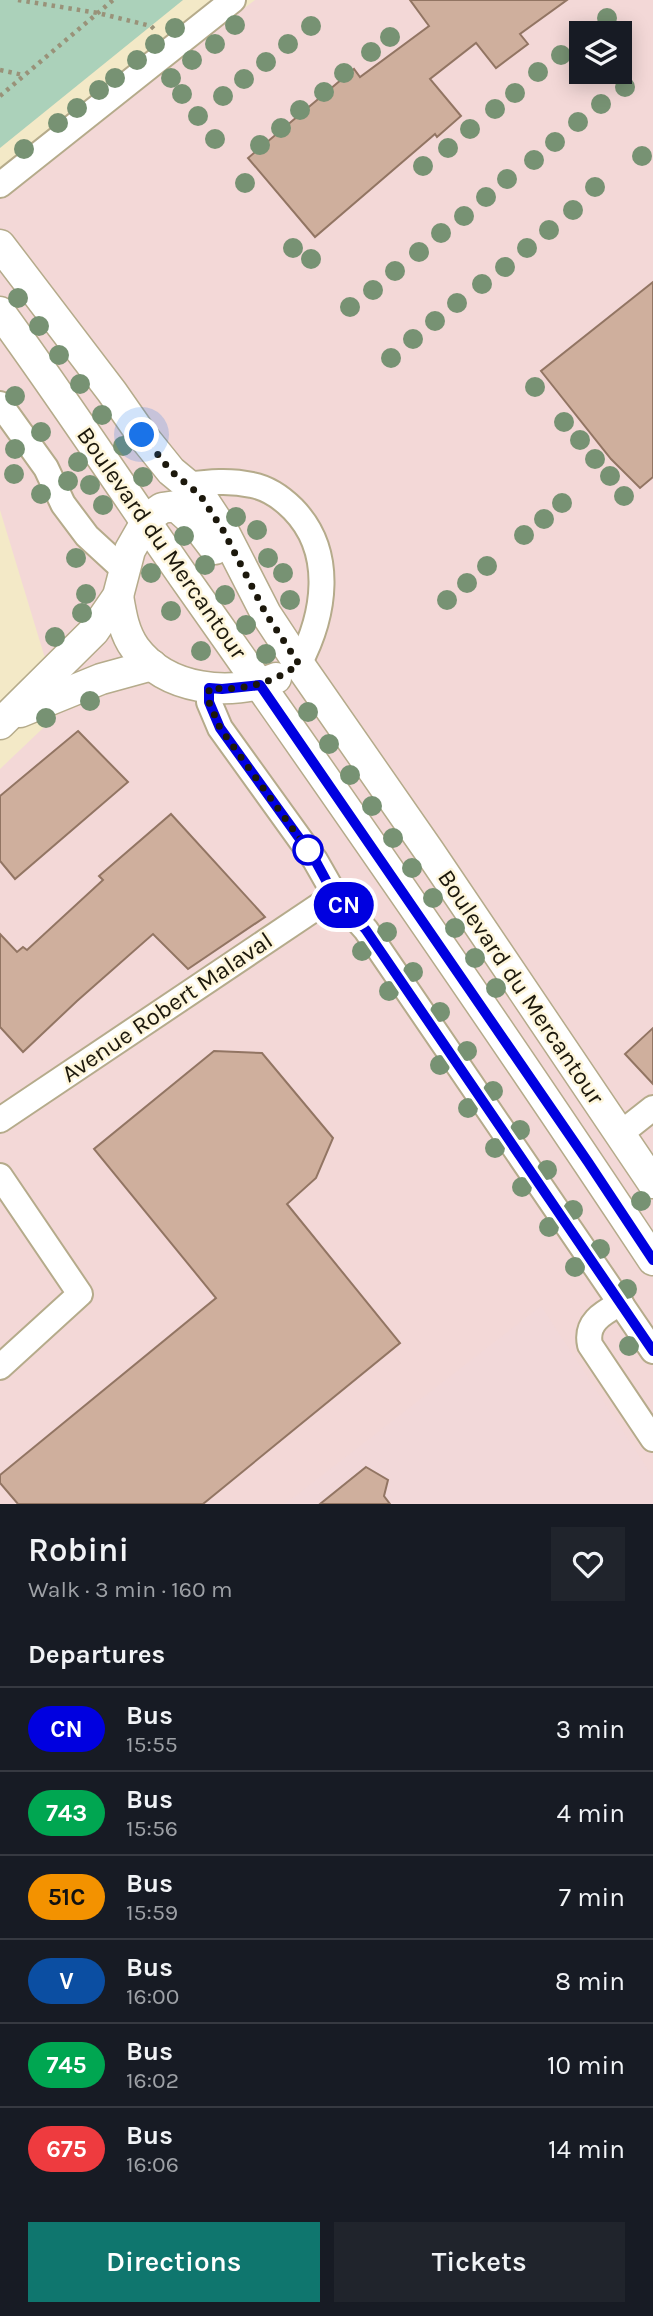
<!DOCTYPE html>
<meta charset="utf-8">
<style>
:root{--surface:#171b24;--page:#20242c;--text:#f1f3f6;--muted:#9ea1a6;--line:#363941;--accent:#0f766e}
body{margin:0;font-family:Karla,sans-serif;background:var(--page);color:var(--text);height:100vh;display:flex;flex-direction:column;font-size:26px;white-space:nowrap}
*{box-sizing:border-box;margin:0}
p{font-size:23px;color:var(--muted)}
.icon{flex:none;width:38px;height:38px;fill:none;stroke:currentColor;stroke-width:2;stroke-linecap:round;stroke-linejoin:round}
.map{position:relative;height:1504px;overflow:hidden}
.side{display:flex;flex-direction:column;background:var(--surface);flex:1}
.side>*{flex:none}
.badge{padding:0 14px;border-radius:23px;font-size:24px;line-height:46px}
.fabs{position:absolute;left:569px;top:21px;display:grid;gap:14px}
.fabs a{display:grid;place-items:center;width:63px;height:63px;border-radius:0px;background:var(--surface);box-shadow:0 4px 18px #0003;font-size:35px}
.you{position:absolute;width:35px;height:35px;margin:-18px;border:5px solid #fff;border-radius:50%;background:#1a73e8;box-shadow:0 0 0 10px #1a73e833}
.map>.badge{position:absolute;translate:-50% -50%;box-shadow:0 0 0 4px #fff}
h2{padding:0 28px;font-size:26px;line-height:63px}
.round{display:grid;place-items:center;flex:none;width:74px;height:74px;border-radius:0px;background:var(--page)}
.overview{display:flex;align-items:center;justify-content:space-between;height:119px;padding:0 28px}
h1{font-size:33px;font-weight:600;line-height:52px}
.primary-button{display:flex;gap:14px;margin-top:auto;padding:14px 28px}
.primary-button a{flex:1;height:80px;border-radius:0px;background:var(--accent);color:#fff;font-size:28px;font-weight:600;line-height:80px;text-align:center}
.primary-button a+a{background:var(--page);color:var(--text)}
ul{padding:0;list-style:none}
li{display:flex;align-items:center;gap:21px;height:84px;padding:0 28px;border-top:2px solid var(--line)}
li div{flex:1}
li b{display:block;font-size:26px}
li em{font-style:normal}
li .badge{min-width:77px;font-weight:700;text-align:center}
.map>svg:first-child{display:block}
</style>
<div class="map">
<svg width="653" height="1504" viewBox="0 0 653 1504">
<rect width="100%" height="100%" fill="#f3e9c7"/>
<path fill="#f3d8d7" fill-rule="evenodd" d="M255,0H653V1504H0V769L61,711L0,510V193ZM581,33H620V72H581Z"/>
<polygon fill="#f2d8d9" points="541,1306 653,1477 653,1504 285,1504"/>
<polygon fill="#abd1ba" points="0,0 183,0 0,148"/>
<g fill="#cfaf9d" stroke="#927563" stroke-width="2">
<polygon points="410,0 567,0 520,34 528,44 496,68 476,43 430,79 461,116 437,137 435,134 315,237 248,158 354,69 360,77 429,26"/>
<polygon points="653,282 653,477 640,488 611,459 541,371"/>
<polygon points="78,731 128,782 15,879 0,861 0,796"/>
<polygon points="171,814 265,917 188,969 153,934 77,1001 23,1052 0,1027 0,934 17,952 23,947 27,950 103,880 99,876"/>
<polygon points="653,1028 653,1084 625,1054"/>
<polygon points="214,1051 262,1053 333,1138 316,1178 287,1204 400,1343 203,1504 18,1504 0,1483 0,1475 216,1298 94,1149"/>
<polygon points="366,1467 388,1480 384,1496 390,1504 320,1504"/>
</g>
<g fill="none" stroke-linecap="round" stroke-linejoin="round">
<g stroke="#b5ab8b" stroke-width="28">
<g id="minor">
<polyline points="0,185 233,0"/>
<polyline points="0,404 46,468 63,504 87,536 124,570"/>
<path d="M187,485C209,482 230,480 252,485C267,488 282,498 293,509C335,552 325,615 299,664"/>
<polyline points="209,688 209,702 220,728 315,860 335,895 366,930 653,1351"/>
<polyline points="0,1120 335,895"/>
<polyline points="620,1134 653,1108"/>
<polyline points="0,1176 80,1294 0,1367"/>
<path d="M621,1303C603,1313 585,1322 590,1345L653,1439"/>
</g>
</g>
<g stroke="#b5ab8b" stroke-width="33">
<g id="major">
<polyline points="0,245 112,392 142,435 171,471 200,495 223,530 266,614 299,664 429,851 653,1183"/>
<path d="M0,312C65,401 125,493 188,583C346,807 502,1032 653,1260"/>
<path d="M118,596C121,614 124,633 135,648C167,691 231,697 276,678"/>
<polyline points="20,712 101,679 152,665"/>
<polyline points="0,724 94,631 118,596 130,550 146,522 152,515 162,508 176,506 196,524 215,549"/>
</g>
</g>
<g stroke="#999279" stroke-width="4.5" stroke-dasharray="3.5 5" stroke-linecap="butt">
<polyline points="18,0 98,13 151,26 157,32"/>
<polyline points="0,70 23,75"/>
<polyline points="0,96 113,0"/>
</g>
<use href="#minor" stroke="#fff" stroke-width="24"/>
<use href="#major" stroke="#fff" stroke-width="30"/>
</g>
<g fill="#779273">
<circle cx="607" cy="18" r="10"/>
<circle cx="235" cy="25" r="10"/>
<circle cx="311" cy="26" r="10"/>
<circle cx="175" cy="28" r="10"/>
<circle cx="390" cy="37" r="10"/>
<circle cx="155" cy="44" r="10"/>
<circle cx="215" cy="44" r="10"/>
<circle cx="288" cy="44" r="10"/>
<circle cx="371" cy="52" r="10"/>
<circle cx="561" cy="55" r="10"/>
<circle cx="137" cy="60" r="10"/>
<circle cx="192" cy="60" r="10"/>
<circle cx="266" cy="62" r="10"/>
<circle cx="538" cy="72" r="10"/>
<circle cx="344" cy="73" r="10"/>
<circle cx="115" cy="78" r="10"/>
<circle cx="171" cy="78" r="10"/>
<circle cx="244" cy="79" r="10"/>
<circle cx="625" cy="87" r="10"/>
<circle cx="99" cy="90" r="10"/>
<circle cx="324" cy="92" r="10"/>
<circle cx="515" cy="93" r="10"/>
<circle cx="182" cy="94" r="10"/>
<circle cx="223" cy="96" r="10"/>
<circle cx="601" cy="104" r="10"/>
<circle cx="77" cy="108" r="10"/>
<circle cx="495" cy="109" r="10"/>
<circle cx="300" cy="110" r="10"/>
<circle cx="198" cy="116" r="10"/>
<circle cx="578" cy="122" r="10"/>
<circle cx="58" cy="123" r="10"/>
<circle cx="281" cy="128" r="10"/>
<circle cx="470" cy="129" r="10"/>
<circle cx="215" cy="139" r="10"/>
<circle cx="555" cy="142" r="10"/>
<circle cx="260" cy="145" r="10"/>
<circle cx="448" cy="148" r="10"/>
<circle cx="24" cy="149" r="10"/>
<circle cx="642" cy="156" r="10"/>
<circle cx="534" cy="160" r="10"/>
<circle cx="423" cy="166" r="10"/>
<circle cx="507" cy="179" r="10"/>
<circle cx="245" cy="183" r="10"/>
<circle cx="595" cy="187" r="10"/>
<circle cx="486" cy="197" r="10"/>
<circle cx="573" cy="210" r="10"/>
<circle cx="464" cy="216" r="10"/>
<circle cx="549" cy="230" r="10"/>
<circle cx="441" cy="233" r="10"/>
<circle cx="293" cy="248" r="10"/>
<circle cx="527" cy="248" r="10"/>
<circle cx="419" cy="252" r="10"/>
<circle cx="311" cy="259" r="10"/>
<circle cx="505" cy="267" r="10"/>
<circle cx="395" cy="271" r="10"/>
<circle cx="482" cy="284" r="10"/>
<circle cx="373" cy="290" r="10"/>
<circle cx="18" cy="298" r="10"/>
<circle cx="457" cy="303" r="10"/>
<circle cx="350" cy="307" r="10"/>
<circle cx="435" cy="321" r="10"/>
<circle cx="39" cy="326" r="10"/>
<circle cx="413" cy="339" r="10"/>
<circle cx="59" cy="355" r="10"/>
<circle cx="391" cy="358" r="10"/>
<circle cx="80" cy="384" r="10"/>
<circle cx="535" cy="387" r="10"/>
<circle cx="15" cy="396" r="10"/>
<circle cx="102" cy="415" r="10"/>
<circle cx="564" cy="422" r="10"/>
<circle cx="41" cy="432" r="10"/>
<circle cx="580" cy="440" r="10"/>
<circle cx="123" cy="446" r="10"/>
<circle cx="15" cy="449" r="10"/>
<circle cx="595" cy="459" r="10"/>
<circle cx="78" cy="462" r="10"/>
<circle cx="14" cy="474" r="10"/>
<circle cx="610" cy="476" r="10"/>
<circle cx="143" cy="477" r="10"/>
<circle cx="68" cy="481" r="10"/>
<circle cx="90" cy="485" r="10"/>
<circle cx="41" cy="494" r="10"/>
<circle cx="624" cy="496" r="10"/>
<circle cx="562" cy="503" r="10"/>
<circle cx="103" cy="505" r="10"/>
<circle cx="236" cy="517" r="10"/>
<circle cx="544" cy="519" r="10"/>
<circle cx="257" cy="530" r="10"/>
<circle cx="524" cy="535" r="10"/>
<circle cx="184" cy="536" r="10"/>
<circle cx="76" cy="558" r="10"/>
<circle cx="268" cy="558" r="10"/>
<circle cx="205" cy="565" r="10"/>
<circle cx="487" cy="566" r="10"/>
<circle cx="151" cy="573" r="10"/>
<circle cx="283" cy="573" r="10"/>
<circle cx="467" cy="583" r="10"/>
<circle cx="86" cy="594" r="10"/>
<circle cx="225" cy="595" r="10"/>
<circle cx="290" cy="600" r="10"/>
<circle cx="447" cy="600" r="10"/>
<circle cx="171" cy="611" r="10"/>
<circle cx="82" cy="613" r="10"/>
<circle cx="246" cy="625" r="10"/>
<circle cx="55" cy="637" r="10"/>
<circle cx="201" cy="651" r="10"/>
<circle cx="266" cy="654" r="10"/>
<circle cx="90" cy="701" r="10"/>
<circle cx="308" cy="712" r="10"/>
<circle cx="46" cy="718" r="10"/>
<circle cx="329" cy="744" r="10"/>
<circle cx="350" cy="775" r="10"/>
<circle cx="372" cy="806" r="10"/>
<circle cx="393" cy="838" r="10"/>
<circle cx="412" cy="868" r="10"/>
<circle cx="433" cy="898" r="10"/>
<circle cx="455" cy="928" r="10"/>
<circle cx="387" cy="932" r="10"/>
<circle cx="362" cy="951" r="10"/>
<circle cx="475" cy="958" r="10"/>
<circle cx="413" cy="972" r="10"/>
<circle cx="496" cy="988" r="10"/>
<circle cx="389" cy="991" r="10"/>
<circle cx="440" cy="1012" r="10"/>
<circle cx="467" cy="1051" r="10"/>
<circle cx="440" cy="1065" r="10"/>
<circle cx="493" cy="1091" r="10"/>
<circle cx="468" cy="1108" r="10"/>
<circle cx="520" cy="1130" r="10"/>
<circle cx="495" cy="1148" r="10"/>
<circle cx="547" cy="1170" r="10"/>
<circle cx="522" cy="1187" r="10"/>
<circle cx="641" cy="1201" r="10"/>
<circle cx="573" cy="1210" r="10"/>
<circle cx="549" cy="1227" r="10"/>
<circle cx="600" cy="1249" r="10"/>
<circle cx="575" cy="1267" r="10"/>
<circle cx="627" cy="1289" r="10"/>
<circle cx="629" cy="1346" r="10"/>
</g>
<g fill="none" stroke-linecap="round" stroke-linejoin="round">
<g stroke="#fff" stroke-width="16">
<polyline id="line" points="653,1260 588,1162 260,685 222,689 209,688 209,702 220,728 315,860 334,895 366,930 653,1351"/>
</g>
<use href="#line" stroke="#0000e0" stroke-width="10"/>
<path stroke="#1c180c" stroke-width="7" stroke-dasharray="0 12.6" d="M142,435L171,471L200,495L223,530L266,614L299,664C272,684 242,691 209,688V702L220,728L315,860L308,850"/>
</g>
<circle fill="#fff" stroke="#0000e0" stroke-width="3.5" cx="308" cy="850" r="14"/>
<g text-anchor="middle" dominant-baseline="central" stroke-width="5" stroke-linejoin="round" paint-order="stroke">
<g font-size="24" fill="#1c180c" stroke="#fef6db">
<text transform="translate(162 543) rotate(55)">Boulevard du Mercantour</text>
<text transform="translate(521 987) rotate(56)">Boulevard du Mercantour</text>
<text transform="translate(167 1007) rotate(-34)">Avenue Robert Malaval</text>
</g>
</g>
</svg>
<div class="fabs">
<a><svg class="icon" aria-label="layers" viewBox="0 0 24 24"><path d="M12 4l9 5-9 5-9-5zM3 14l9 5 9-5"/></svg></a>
</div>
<div class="you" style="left:142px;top:435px"></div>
<b class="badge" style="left:344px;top:905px;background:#0000e0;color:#fff">CN</b>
</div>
<section class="side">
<div class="overview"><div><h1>Robini</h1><p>Walk · 3 min · 160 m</p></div><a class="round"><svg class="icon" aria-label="heart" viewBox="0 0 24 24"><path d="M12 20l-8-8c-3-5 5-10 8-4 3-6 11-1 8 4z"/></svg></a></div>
<h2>Departures</h2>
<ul>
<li><span class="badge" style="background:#0000e0;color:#fff">CN</span><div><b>Bus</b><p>15:55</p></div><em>3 min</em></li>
<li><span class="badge" style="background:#00a651;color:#fff">743</span><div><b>Bus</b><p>15:56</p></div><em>4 min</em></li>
<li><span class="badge" style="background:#f39200;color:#111">51C</span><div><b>Bus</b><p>15:59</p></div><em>7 min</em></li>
<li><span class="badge" style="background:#0b4ea2;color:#fff">V</span><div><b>Bus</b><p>16:00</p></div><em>8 min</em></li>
<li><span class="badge" style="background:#00a651;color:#fff">745</span><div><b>Bus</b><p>16:02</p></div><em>10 min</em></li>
<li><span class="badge" style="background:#ee3b3f;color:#fff">675</span><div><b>Bus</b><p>16:06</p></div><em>14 min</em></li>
</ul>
<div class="primary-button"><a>Directions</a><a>Tickets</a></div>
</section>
